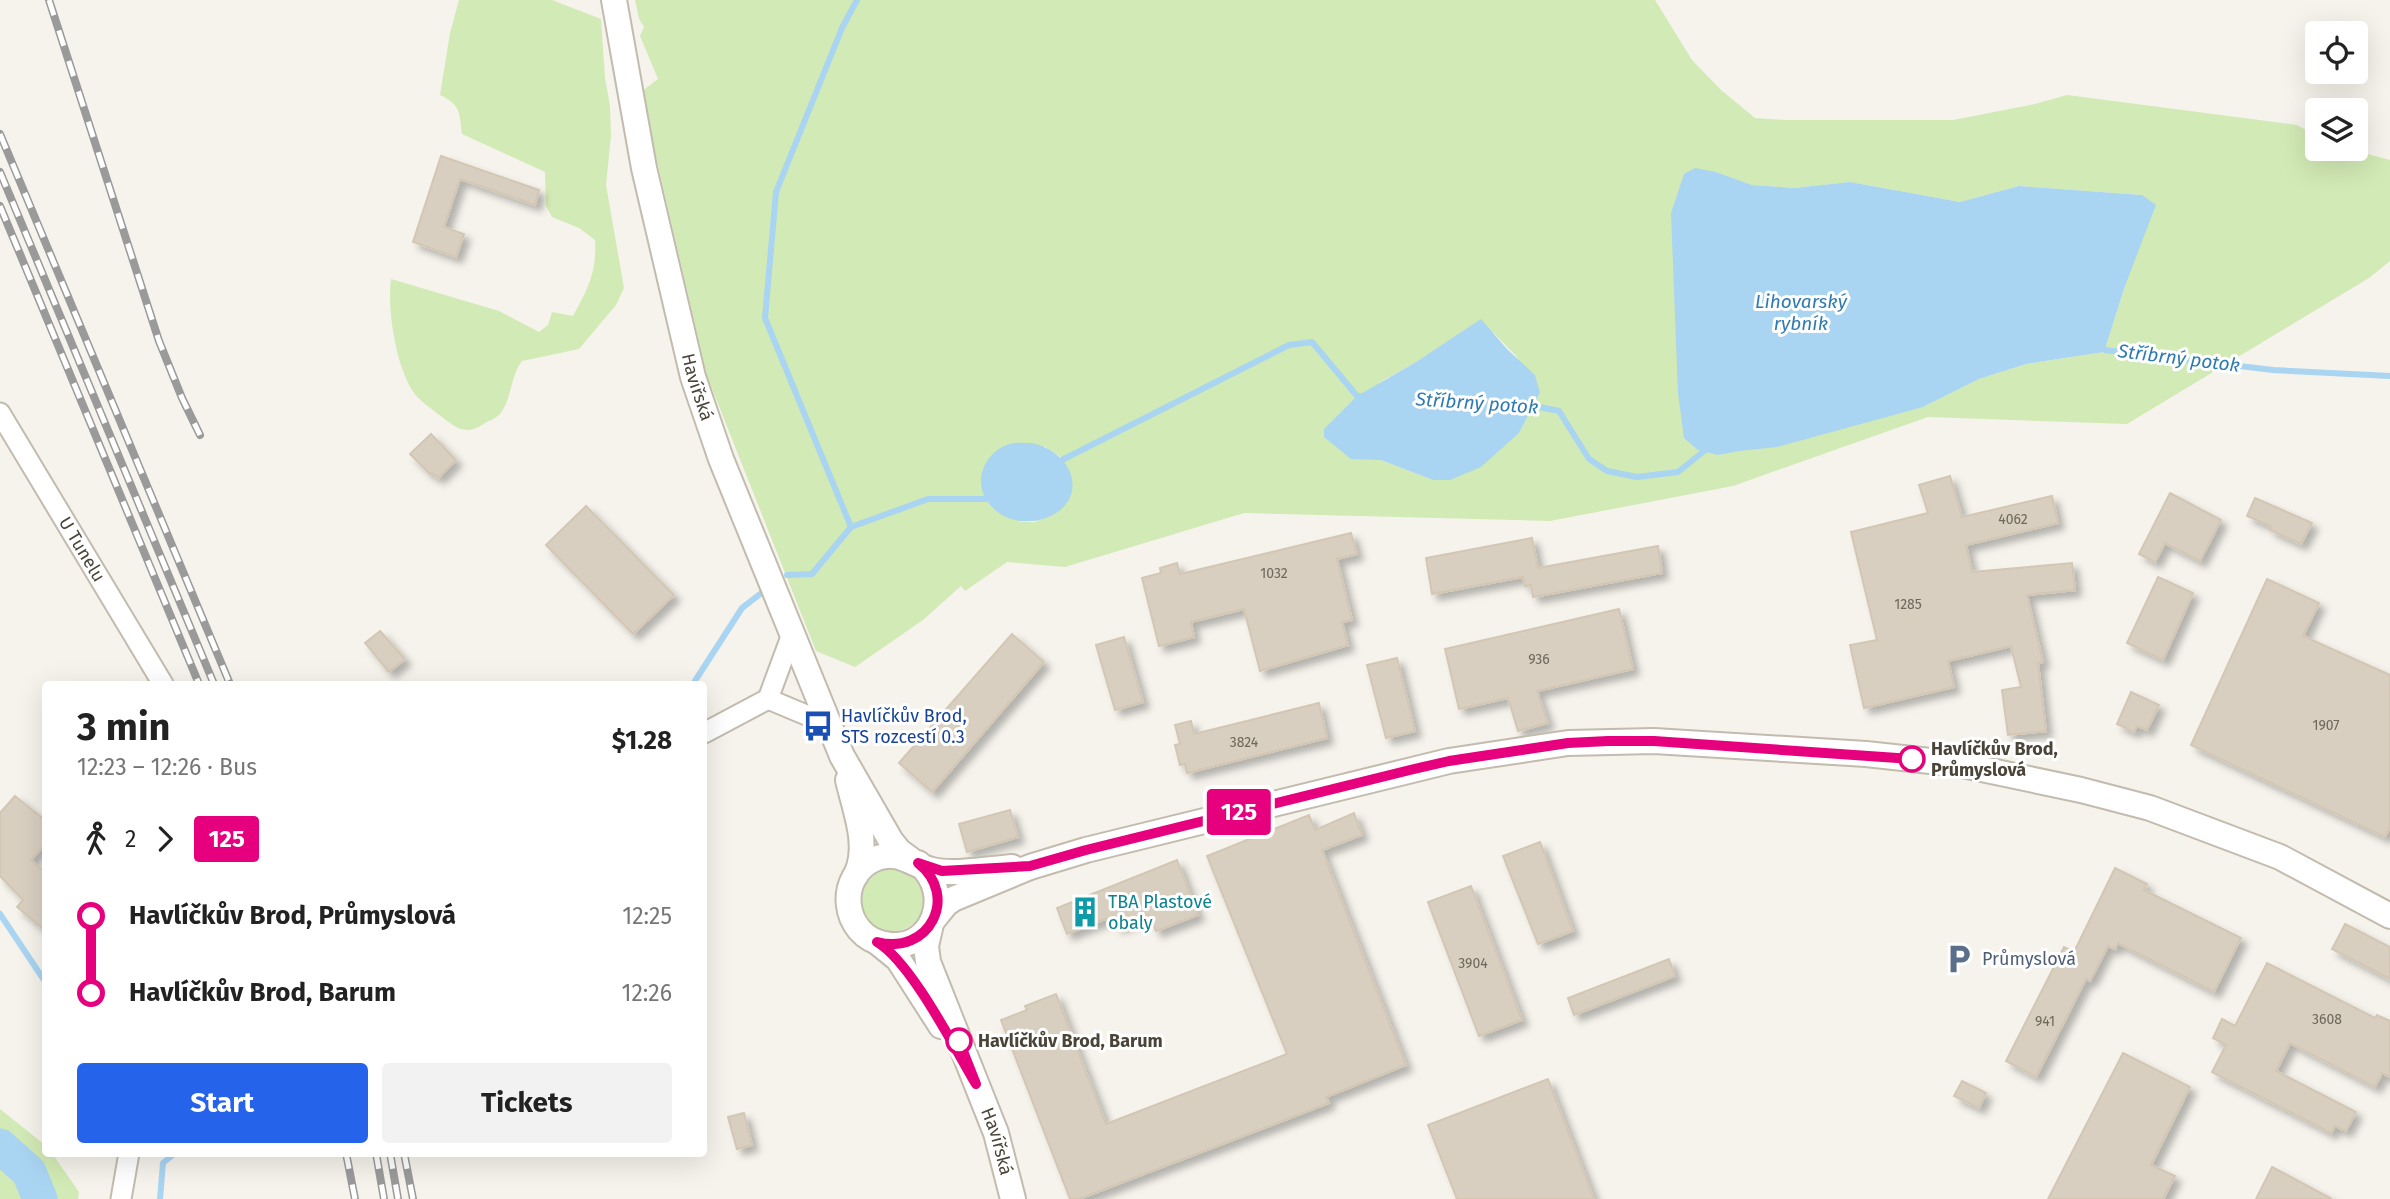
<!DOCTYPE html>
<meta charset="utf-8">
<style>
:root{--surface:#fff;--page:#f2f2f2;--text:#222;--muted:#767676;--accent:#2563eb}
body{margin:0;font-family:"Fira Sans",sans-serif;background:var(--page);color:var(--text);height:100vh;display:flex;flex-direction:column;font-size:26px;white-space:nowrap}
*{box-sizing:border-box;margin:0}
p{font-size:23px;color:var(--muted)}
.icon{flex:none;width:38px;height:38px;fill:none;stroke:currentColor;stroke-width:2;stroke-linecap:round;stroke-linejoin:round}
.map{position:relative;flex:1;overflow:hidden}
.drawer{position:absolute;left:42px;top:681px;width:665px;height:476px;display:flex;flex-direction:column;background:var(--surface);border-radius:7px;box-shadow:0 7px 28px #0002}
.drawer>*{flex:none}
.badge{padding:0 14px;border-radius:5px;font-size:24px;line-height:46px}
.buttons{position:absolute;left:2305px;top:21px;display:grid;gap:14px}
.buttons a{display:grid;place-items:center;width:63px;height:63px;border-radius:7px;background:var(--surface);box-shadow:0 7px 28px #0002;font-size:35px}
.map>.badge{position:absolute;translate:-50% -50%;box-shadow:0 0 0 4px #fff}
.legs{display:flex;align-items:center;gap:10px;height:77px;padding:0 35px;font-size:23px}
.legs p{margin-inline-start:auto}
.summary{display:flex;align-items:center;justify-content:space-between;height:119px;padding:0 35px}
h1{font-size:38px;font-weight:700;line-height:52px}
.button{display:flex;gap:14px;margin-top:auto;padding:14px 35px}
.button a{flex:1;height:80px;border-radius:7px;background:var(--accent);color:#fff;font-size:28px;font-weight:700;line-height:80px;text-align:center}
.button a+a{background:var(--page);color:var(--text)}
ul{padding:0 35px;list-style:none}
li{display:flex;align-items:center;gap:24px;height:77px;font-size:26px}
li i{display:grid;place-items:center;width:10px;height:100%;margin:0 9px;background:currentColor}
li i::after{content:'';width:18px;height:18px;margin:-9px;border:5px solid;border-radius:50%;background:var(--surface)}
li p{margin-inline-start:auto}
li:first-child i{background:linear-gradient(#0000 50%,currentColor 0)}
li:last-child i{background:linear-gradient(currentColor 50%,#0000 0)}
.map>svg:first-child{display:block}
</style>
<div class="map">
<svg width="2390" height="1199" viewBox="0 0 2390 1199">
<defs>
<filter id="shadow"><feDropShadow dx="6" dy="6" stdDeviation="3.5" flood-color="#0004"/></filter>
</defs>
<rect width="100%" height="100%" fill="#f6f3ec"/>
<g fill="#d2eab5" fill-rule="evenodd">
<path d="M459,0H552L601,19L605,78L610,106L611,136L606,185L624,288L616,305L579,349L522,361C510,376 512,401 499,415C496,418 489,421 485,423C470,433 462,432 447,421C437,412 422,404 414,393C396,366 387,311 391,279L499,311L539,332L548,325L552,312L573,316C588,288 597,273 595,240L579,228L552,217L546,206L545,172L462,134C459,112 461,105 440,95L450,33Z"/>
<path d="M635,0H1655L1692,60L1721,90L1755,118L1785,120H1953L2035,104L2067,95L2297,125L2317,136V149H2349L2390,160V261L2369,278L2127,424L1928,417L1733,486L1550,521L1244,513L1065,567L1007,562L965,591L961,586L923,620L855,667L816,651L707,376L641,92L658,79L640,36L644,27L639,19ZM1716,172L1752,185L1794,188L1850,182L1960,202L2019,186L2142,195L2125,286L2104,352L2026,364L1979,379L1923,407L1718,455ZM1481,320L1516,356L1540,393L1519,433L1433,480L1381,460L1380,382L1416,362ZM1044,446L1064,459L1051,516L1034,522H1020Z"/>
<circle cx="893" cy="900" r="31"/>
<polygon points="0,1109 45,1145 46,1153 52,1153 79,1192 78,1199 0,1199"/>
</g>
<g fill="#a9d4f2">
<polygon points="1695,168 1716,172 1752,185 1794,188 1850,182 1960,202 2019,186 2142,195 2156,205 2125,286 2104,352 2026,364 1979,379 1923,407 1777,447 1739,451 1718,455 1698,450 1684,438 1678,393 1671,213 1684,174"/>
<polygon points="1481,319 1507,349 1535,375 1540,393 1519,433 1481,467 1450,480 1433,480 1381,460 1351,459 1324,437 1324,429 1357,396 1416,362"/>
<path d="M1032,443C1048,447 1062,455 1069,470C1090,516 1013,543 986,499C973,478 987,450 1010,444C1017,442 1025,443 1032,443Z"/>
</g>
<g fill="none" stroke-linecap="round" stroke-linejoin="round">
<g stroke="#a9d4f2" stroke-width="6">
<polyline points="2101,346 2105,350 2273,370 2390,376"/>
<polyline points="1530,405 1559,411 1589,459 1607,471 1637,477 1678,472 1709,447"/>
<polyline points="1058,462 1289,345 1312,342 1357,396 1365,396"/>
<polyline points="851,527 765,318 776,192 842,28 857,0"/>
<polyline points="787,575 812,574 851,527 928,499 986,499 992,495"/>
<polyline points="693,684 742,608 768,588"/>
<polyline points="0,914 46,983"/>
<polyline points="160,1199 163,1163 175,1153"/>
</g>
<polyline stroke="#a9d4f2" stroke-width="35" points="0,1146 29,1172 40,1199"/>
</g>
<g fill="#d8cfc1" stroke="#d3c7b4" stroke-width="2" filter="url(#shadow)">
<polygon points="441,156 539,190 535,205 460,179 444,227 464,234 456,257 413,242"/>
<polygon points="431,434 456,460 438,478 432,473 430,474 410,454"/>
<polygon points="1950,476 1962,517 2052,496 2058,523 1966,545 1972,572 2072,563 2075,590 2027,595 2043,662 2038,663 2046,731 2008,735 2002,690 2021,687 2011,646 1948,661 1954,687 1864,708 1850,645 1877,640 1851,532 1928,513 1919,485"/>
<polygon points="2170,493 2221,520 2200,561 2165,543 2155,562 2139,554"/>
<polygon points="2255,498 2312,523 2301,544 2270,530 2271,526 2247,516"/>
<polygon points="586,506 674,595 633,634 546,545"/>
<polygon points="1351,533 1357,554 1337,559 1352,620 1342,622 1348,645 1260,671 1244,609 1191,622 1194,637 1159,646 1142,578 1161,573 1160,568 1177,563 1180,574"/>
<polygon points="1532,538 1538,568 1658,546 1662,573 1533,597 1531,585 1525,586 1523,577 1432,594 1426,558"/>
<polygon points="2158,577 2193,593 2163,660 2127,643"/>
<polygon points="2267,579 2319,603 2303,636 2390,675 2390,827 2385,837 2191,745"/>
<polygon points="1619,609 1633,669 1537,691 1548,723 1518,731 1508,698 1459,709 1445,649"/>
<polygon points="380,631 405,659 389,672 365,643"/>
<polygon points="1012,634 1044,662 932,792 899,763"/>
<polygon points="1124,637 1143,702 1115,710 1096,645"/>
<polygon points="1397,658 1415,731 1386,738 1367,665"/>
<polygon points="2131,692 2159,705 2147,730 2137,726 2134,732 2117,724"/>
<polygon points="1319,703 1327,738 1187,773 1185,764 1180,765 1175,745 1180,744 1175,725 1191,721 1194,734"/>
<polygon points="15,796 46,821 46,843 31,860 46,873 46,931 17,907 23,900 0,876 0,813"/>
<polygon points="1010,810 1018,837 967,852 959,824"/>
<polygon points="1354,813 1362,835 1322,850 1406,1065 1326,1097 1329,1103 1079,1199 1070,1199 1001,1020 1027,1010 1025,1006 1056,994 1106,1124 1287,1054 1207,856 1309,815 1315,830"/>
<polygon points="1540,842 1573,931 1538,944 1503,856"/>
<polygon points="1177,860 1198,915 1156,931 1149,915 1117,927 1113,916 1067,934 1057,908"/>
<polygon points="2115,868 2147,884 2144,890 2241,938 2214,992 2118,943 2115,949 2108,946 2090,981 2086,979 2036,1077 2006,1061 2064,947 2074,952"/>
<polygon points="1471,886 1522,1020 1479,1036 1428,902"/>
<polygon points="2345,924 2390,947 2390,979 2332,949"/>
<polygon points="1669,959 1675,976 1574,1015 1568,998"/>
<polygon points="2267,963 2375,1018 2377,1015 2390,1021 2390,1077 2382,1073 2375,1087 2290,1043 2276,1071 2356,1112 2346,1131 2335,1126 2331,1133 2212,1072 2226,1045 2213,1038 2222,1019 2235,1026"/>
<polygon points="2123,1053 2190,1087 2151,1165 2175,1176 2163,1199 2048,1199"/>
<polygon points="1548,1079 1594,1199 1457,1199 1428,1125"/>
<polygon points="1962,1081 1986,1093 1979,1108 1954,1096"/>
<polygon points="744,1113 752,1145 737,1149 728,1117"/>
<polygon points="2272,1167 2332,1199 2256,1199"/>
</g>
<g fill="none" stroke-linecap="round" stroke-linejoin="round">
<g stroke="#c2bbae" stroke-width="23">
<g id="minor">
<path id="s1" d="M0,413L163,684"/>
<polyline points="768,699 830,725"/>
<polyline points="704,733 768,699 792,634"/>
<polyline points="121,1199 129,1153"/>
</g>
</g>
<g stroke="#c2bbae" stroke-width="28">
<g id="tertiary">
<path id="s2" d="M614,0L644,168L693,377L721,459L842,756L891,841L899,851L910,859"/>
<path d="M848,780C855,811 870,845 856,875"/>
<path d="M918,863C955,892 933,954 885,944C841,936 835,874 877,858C900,850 912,865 932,870C954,875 989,869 1012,867"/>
<polyline points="933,920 946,904 953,899 1030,867 1086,850 1449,761 1568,743 1654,741 1866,754 1958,764 2081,790 2150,808 2280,857 2390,916"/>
<path id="s3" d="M931,924L926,946L928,962L996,1133L1013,1199"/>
<polyline points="877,942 898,959 941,1026"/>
</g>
</g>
<use href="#minor" stroke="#fff" stroke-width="19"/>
<use href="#tertiary" stroke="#fff" stroke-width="24"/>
<g stroke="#9a9a9a" stroke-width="8">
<g id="rail">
<polyline points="49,0 159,341 182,398 200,435"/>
<polyline points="0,134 230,684"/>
<polyline points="0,172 214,684"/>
<polyline points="0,206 199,684"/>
<polyline points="346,1153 355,1199"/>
<polyline points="376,1153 384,1199"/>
<polyline points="390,1153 398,1199"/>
<polyline points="404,1153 413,1199"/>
</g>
</g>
<use href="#rail" stroke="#fff" stroke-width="5" stroke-dasharray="16" stroke-linecap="butt"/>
</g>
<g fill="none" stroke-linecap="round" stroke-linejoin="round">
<g stroke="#fff" stroke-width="16">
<path id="line-1" d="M959,1041L976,1084C954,1047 911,962 877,942C929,956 960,896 918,863L942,871L1030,866L1086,850L1410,770L1449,761L1568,743L1608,741H1654L1912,759"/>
</g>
<use href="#line-1" stroke="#e6007e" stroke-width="10"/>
</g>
<defs>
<g id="bus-bare" transform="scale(2.415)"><path d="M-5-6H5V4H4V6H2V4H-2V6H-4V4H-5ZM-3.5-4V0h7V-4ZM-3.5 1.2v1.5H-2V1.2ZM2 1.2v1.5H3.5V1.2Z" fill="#1a4fb4" stroke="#fff" stroke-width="2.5" paint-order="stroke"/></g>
<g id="building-bare" transform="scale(2.415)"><path d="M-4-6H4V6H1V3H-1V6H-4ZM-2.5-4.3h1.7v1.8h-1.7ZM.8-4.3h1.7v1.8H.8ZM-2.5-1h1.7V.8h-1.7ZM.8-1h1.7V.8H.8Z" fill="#0f9aa8" stroke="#fff" stroke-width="2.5" paint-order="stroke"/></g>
<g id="parking-bare" transform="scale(2.415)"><path d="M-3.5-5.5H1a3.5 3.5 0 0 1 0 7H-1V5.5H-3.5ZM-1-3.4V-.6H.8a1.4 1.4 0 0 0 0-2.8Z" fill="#5c6f8a" stroke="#fff" stroke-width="2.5" paint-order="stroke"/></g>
</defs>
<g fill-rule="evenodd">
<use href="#bus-bare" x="818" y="726"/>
<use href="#building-bare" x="1085" y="912"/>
<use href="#parking-bare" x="1959" y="959"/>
</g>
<g fill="#fff" stroke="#e6007e" stroke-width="3.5">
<circle cx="1912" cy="759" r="12"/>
<circle cx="959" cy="1041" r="12"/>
</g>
<g text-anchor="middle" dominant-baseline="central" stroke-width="6" stroke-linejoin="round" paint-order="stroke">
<g font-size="14" fill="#6e675b">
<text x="2013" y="519">4062</text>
<text x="1274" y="573">1032</text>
<text x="1908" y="604">1285</text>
<text x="1539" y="659">936</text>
<text x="2326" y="725">1907</text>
<text x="1244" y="742">3824</text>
<text x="1473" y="963">3904</text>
<text x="2327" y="1019">3608</text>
<text x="2045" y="1021">941</text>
</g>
<g font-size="18" fill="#4b4439" stroke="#fff">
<text stroke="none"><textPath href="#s2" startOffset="396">Havířská</textPath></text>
<text stroke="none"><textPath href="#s1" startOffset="159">U Tunelu</textPath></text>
<text stroke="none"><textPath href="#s3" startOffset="231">Havířská</textPath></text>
</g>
<g font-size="18" fill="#164399" stroke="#fff" text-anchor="start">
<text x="841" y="716">Havlíčkův Brod,<tspan x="841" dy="21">STS rozcestí 0.3</tspan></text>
</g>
<g font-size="18" font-weight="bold" fill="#4b4439" stroke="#fff" text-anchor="start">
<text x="1931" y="749">Havlíčkův Brod,<tspan x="1931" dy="21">Průmyslová</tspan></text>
<text x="978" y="1041">Havlíčkův Brod, Barum</text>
</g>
<g font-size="18" fill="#0d838f" stroke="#fff" text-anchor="start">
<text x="1108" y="902">TBA Plastové<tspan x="1108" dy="21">obaly</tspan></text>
</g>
<g font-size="18" fill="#4e5e75" stroke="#fff" text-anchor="start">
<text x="1982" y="959">Průmyslová</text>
</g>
<g font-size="19" font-style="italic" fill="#2e7ab2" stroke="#fff">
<text x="1801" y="301">Lihovarský<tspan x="1801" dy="22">rybník</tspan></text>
<text transform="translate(2179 358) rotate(7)">Stříbrný potok</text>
<text transform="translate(1477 403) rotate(4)">Stříbrný potok</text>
</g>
</g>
</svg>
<div class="buttons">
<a><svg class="icon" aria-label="locate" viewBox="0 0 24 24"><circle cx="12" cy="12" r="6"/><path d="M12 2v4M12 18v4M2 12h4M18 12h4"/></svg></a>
<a><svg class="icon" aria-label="layers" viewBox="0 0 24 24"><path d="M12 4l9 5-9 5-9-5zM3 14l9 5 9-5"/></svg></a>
</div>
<b class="badge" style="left:1239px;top:812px;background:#e6007e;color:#fff">125</b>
<section class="drawer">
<div class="summary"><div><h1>3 min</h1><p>12:23 – 12:26 · Bus</p></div><b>$1.28</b></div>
<div class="legs"><svg class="icon" aria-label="walk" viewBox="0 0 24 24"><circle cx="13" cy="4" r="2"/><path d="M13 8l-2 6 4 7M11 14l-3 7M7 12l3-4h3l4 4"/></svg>2<svg class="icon" aria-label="forward" viewBox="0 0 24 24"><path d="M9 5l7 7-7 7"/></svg><b class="badge" style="background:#e6007e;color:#fff">125</b></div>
<ul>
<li><i style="color:#e6007e"></i><b>Havlíčkův Brod, Průmyslová</b><p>12:25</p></li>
<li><i style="color:#e6007e"></i><b>Havlíčkův Brod, Barum</b><p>12:26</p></li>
</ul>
<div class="button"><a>Start</a><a>Tickets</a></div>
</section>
</div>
